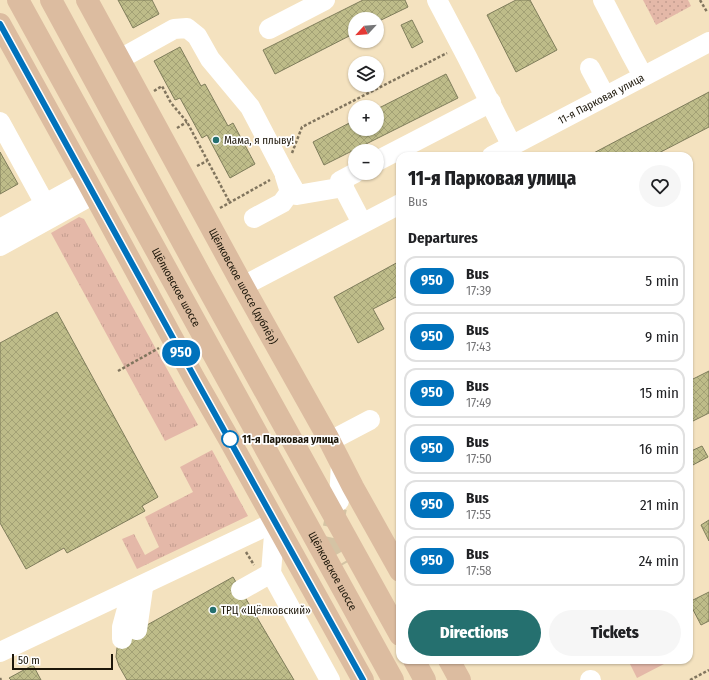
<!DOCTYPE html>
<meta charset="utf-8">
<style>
:root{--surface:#fff;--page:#f6f6f6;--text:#202124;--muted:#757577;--line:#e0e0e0;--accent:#25706f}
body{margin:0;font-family:"Fira Sans Condensed",sans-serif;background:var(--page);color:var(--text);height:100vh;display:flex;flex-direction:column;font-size:15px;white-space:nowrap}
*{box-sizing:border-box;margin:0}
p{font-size:13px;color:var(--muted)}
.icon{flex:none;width:22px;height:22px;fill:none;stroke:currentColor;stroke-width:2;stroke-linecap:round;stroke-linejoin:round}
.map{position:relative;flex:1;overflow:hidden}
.panel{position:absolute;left:396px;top:152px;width:297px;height:512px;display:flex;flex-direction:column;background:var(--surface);border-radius:12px;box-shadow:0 1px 3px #0004}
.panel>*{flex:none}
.badge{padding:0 8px;border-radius:13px;font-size:14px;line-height:26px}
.needle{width:26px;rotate:244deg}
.buttons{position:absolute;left:348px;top:12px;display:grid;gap:8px}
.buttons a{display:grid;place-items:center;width:36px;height:36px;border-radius:50%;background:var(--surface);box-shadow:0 1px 3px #0004;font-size:20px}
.scale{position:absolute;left:12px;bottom:10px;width:101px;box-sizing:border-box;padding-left:4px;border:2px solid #1c1609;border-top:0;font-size:11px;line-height:14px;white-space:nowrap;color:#1c1609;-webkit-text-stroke:3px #fff;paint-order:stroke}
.map>.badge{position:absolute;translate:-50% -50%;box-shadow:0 0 0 2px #fff}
h2{padding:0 12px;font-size:15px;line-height:36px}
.round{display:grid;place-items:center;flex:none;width:42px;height:42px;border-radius:21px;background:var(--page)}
.overview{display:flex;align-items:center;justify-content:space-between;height:68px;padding:0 12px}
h1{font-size:19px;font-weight:800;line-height:30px}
.cta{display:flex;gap:8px;margin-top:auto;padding:8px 12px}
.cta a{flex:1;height:46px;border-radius:24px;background:var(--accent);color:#fff;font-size:16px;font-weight:800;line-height:46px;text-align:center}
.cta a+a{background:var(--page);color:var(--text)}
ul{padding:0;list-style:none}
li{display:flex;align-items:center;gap:12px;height:50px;margin:0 8px 6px;padding:0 4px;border:2px solid var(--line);border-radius:12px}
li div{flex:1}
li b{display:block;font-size:15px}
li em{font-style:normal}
li .badge{min-width:44px;font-weight:700;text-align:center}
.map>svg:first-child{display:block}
</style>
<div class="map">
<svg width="709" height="680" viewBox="0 0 709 680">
<defs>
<pattern id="grass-tufts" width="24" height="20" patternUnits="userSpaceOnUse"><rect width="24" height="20" fill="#e4b8a8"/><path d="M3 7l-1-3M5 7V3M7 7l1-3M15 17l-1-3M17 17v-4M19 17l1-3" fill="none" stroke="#c39d8f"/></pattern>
<pattern id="park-dots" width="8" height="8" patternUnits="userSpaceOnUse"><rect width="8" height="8" fill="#e4b8a8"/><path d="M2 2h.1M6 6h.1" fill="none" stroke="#c39d8f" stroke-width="1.8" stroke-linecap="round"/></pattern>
<pattern id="building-cross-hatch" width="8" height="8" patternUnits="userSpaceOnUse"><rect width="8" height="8" fill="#bebc89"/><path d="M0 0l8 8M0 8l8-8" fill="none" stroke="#a3a175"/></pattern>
</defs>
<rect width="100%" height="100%" fill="#f4e2bf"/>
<g fill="url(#grass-tufts)">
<polygon points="79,217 84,219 198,425 165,441 51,233"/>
<polygon points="212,450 248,516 137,569 122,539 134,534 145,555 159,547 145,517 193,492 180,467"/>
</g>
<polygon fill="url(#park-dots)" points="643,0 688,0 691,6 656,25"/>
<polygon fill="#e4b8a8" points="628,660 662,660 664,664 637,678"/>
<g fill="url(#building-cross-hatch)" stroke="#7f7d5b">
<polygon points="118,0 152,0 159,14 133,28"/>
<polygon points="363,0 405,0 408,7 377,22 377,19 355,19 355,33 275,74 263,50"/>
<polygon points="516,0 530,0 557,50 516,72 487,15"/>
<polygon points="412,20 423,42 412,48 401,25"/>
<polygon points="180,47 201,86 205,84 228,126 233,123 255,164 230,178 207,135 202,138 180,98 175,100 154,61"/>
<polygon points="446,74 458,98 324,165 313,142 355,120 355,129 377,129 377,109"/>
<polygon points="709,92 709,127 653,156 588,156"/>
<polygon points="0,152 18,184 0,194"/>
<polygon points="400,261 400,295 373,309 384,329 358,343 334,297"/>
<polygon points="57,312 158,497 142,506 145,511 67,553 64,548 26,569 0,523 0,343"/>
<polygon points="709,371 709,413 689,423 689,377 691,380"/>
<polygon points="702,446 708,457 689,467 689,452"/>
<polygon points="709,520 709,541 701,525"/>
<polygon points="233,577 294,680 127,680 119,666 116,657 117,648 122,639"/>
<polygon points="709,592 709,621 701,625 689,602"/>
<polygon points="33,665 41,680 11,680 9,678"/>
</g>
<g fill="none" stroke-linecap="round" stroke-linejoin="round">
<polyline stroke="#d4c3a4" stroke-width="20" stroke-dasharray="20 10" stroke-linecap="butt" points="337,508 329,545 341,566"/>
<g stroke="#81755e" stroke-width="2.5" stroke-dasharray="3 2" stroke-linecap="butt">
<polyline points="700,0 707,12"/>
<polyline points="154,91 162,86 171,103 187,122 230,203"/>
<polyline points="177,128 187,122"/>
<polyline points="292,153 302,127 447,53"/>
<polyline points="197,166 207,161"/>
<polyline points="220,208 270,180"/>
<polyline points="118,371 159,348"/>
<polyline points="246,552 254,565"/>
<polyline points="0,678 1,680"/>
<polyline points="690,680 709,670"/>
</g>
<g stroke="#fff" stroke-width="20">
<polyline points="437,0 467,57 512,146"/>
<polyline points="603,0 631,54 643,76"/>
<polyline points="269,29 325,0"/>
<polyline points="120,59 174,29 187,28 197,36 210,59 250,107 284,172 297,195 344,187"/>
<polyline points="590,68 605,96"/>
<polyline points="0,122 45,204"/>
<path id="s1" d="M492,156L709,42"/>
<polyline points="377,161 491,102"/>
<polyline points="355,173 340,181 362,223"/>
<polyline points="254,218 282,203 290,192 285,176"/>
<polyline points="0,229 87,181"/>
<polyline points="0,246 94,194"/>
<polyline points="243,286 400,204"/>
<polyline points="330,441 370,420"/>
<polyline points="339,501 341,462"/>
<polyline points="275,522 271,573 330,680"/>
<polyline points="241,590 271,573"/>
<polyline points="137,630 143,588"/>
<polyline points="122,639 122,627 132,590"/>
<polyline points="0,652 275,522"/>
<polyline points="590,680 591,680"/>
</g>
<g stroke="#dcbca0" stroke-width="22">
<path id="s2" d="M18,0L393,680"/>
<polyline points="51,0 201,276 400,635"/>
<path id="s3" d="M87,0L243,286L327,436L353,487L400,571"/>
<polyline points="0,24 87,181 194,378 229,439 275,522 363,680"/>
<polyline points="414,660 425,680"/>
<polyline points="449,660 460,680"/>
</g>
</g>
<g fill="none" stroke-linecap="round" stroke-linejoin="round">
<g stroke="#fff" stroke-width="9">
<path id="line" d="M0,24C120,243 241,462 363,680"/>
</g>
<use href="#line" stroke="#0072bc" stroke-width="6"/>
</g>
<g fill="#25706f" stroke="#fff" stroke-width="1.5">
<circle cx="216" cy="140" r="4"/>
<circle cx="213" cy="610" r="4"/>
</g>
<circle fill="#fff" stroke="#0072bc" stroke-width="2" cx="230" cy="439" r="8"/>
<g text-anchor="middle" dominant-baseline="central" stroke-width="3.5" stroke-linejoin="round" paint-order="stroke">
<g font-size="11" fill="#1c1609" stroke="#fff">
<text stroke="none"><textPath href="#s1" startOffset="123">11-я Парковая улица</textPath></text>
<text stroke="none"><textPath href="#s3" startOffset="326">Щёлковское шоссе (дублёр)</textPath></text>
<text stroke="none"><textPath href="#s2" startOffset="328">Щёлковское шоссе</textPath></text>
<text stroke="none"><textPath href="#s2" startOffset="652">Щёлковское шоссе</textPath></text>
</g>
<g font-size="11" fill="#1c1609" stroke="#fff" text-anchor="start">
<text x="224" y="140">Мама, я плыву!</text>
<text x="221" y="610">ТРЦ «Щёлковский»</text>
</g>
<g font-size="11" font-weight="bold" fill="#1c1609" stroke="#fff" text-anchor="start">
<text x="242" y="439">11-я Парковая улица</text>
</g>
</g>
</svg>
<div class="buttons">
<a><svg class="needle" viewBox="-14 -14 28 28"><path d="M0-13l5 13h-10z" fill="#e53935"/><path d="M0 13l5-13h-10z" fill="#757577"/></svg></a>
<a><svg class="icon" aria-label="layers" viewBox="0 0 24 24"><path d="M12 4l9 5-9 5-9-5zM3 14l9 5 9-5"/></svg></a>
<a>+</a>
<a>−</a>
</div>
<div class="scale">50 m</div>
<b class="badge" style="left:181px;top:353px;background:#0072bc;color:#fff">950</b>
<section class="panel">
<div class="overview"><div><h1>11-я Парковая улица</h1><p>Bus</p></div><a class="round"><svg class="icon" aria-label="heart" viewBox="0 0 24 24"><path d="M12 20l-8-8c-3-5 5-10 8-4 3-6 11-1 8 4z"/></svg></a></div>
<h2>Departures</h2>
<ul>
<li><span class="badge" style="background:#0072bc;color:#fff">950</span><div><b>Bus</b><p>17:39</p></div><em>5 min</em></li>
<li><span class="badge" style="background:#0072bc;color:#fff">950</span><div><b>Bus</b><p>17:43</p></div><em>9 min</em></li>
<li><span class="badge" style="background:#0072bc;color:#fff">950</span><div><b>Bus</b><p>17:49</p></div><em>15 min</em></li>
<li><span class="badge" style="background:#0072bc;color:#fff">950</span><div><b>Bus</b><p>17:50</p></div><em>16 min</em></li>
<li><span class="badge" style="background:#0072bc;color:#fff">950</span><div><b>Bus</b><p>17:55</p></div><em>21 min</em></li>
<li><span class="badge" style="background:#0072bc;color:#fff">950</span><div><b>Bus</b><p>17:58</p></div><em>24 min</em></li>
</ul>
<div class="cta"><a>Directions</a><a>Tickets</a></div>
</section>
</div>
